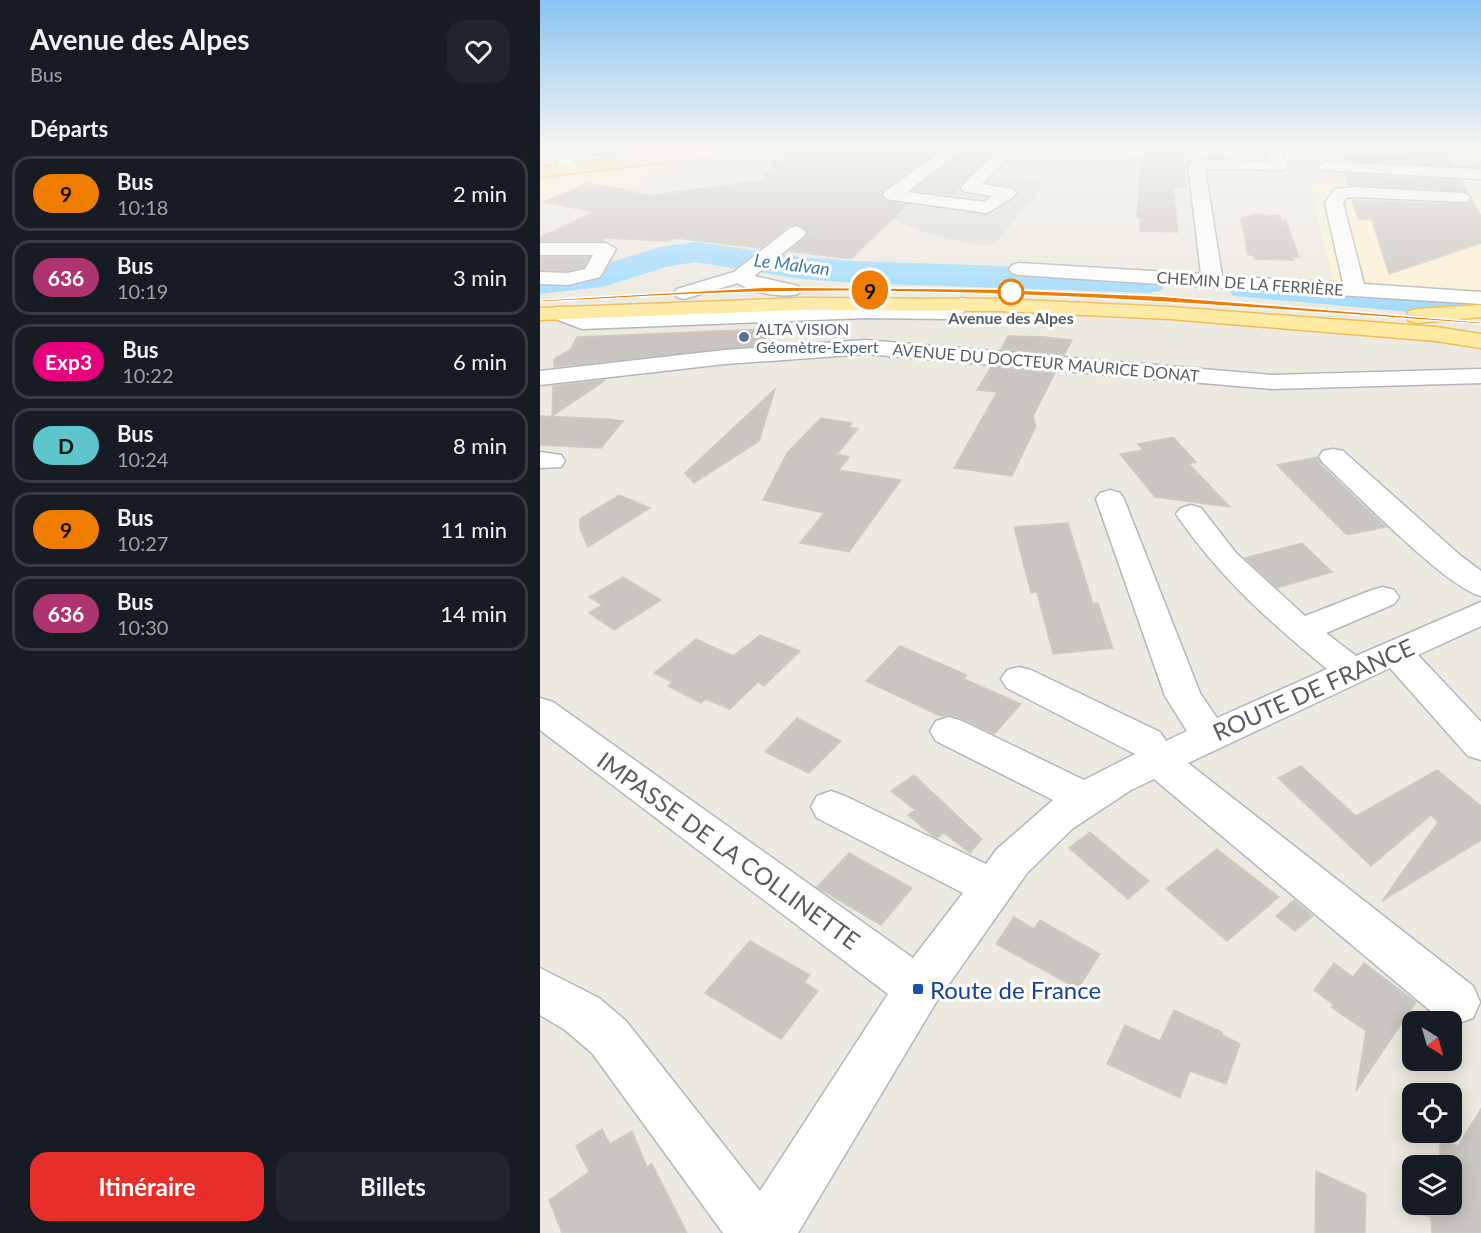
<!DOCTYPE html>
<html lang="fr">
<meta charset="utf-8">
<style>
:root{--surface:#171b24;--page:#20242c;--text:#f1f3f6;--muted:#9ea1a6;--line:#363941;--accent:#e82e2a}
body{margin:0;font-family:Lato,sans-serif;background:var(--page);color:var(--text);height:100vh;display:flex;flex-direction:column;font-size:22px;white-space:nowrap}
*{box-sizing:border-box;margin:0}
p{font-size:20px;color:var(--muted)}
.icon{flex:none;width:33px;height:33px;fill:none;stroke:currentColor;stroke-width:2;stroke-linecap:round;stroke-linejoin:round}
.map{position:relative;flex:1;overflow:hidden}
.side{display:flex;flex-direction:column;background:var(--surface);width:540px}
.side>*{flex:none}
.badge{padding:0 12px;border-radius:20px;font-size:21px;line-height:39px}
.needle{width:39px;rotate:143deg}
.fabs{position:absolute;left:862px;top:1011px;display:grid;gap:12px}
.fabs a{display:grid;place-items:center;width:60px;height:60px;border-radius:12px;background:var(--surface);box-shadow:0 3px 15px #0003;font-size:30px}
.map>.badge{position:absolute;translate:-50% -50%;box-shadow:0 0 0 3px #fff}
h2{padding:0 30px;font-size:22px;line-height:54px}
.round{display:grid;place-items:center;flex:none;width:63px;height:63px;border-radius:18px;background:var(--page)}
.headline{display:flex;align-items:center;justify-content:space-between;height:102px;padding:0 30px}
h1{font-size:28px;font-weight:700;line-height:45px}
.button{display:flex;gap:12px;margin-top:auto;padding:12px 30px}
.button a{flex:1;height:69px;border-radius:18px;background:var(--accent);color:#fff;font-size:24px;font-weight:700;line-height:69px;text-align:center}
.button a+a{background:var(--page);color:var(--text)}
ul{padding:0;list-style:none}
li{display:flex;align-items:center;gap:18px;height:75px;margin:0 12px 9px;padding:0 18px;border:3px solid var(--line);border-radius:18px}
li div{flex:1}
li b{display:block;font-size:22px}
li em{font-style:normal}
li .badge{min-width:66px;font-weight:700;text-align:center}
main{display:flex;flex:1;min-height:0}
.map>svg:first-child{display:block}
</style>
<main>
<section class="side">
<div class="headline"><div><h1>Avenue des Alpes</h1><p>Bus</p></div><a class="round"><svg class="icon" aria-label="heart" viewBox="0 0 24 24"><path d="M12 20l-8-8c-3-5 5-10 8-4 3-6 11-1 8 4z"/></svg></a></div>
<h2>Départs</h2>
<ul>
<li><span class="badge" style="background:#ee7d00;color:#111">9</span><div><b>Bus</b><p>10:18</p></div><em>2 min</em></li>
<li><span class="badge" style="background:#ae346f;color:#fff">636</span><div><b>Bus</b><p>10:19</p></div><em>3 min</em></li>
<li><span class="badge" style="background:#e6007e;color:#fff">Exp3</span><div><b>Bus</b><p>10:22</p></div><em>6 min</em></li>
<li><span class="badge" style="background:#5dc6cc;color:#111">D</span><div><b>Bus</b><p>10:24</p></div><em>8 min</em></li>
<li><span class="badge" style="background:#ee7d00;color:#111">9</span><div><b>Bus</b><p>10:27</p></div><em>11 min</em></li>
<li><span class="badge" style="background:#ae346f;color:#fff">636</span><div><b>Bus</b><p>10:30</p></div><em>14 min</em></li>
</ul>
<div class="button"><a>Itinéraire</a><a>Billets</a></div>
</section>
<div class="map">
<svg width="941" height="1233" viewBox="0 0 941 1233">
<rect width="100%" height="100%" fill="#ece9e0"/>
<g fill="#fdf1d4">
<polygon points="121,163 98,186 38,210 0,204 0,200 8,194 0,192 0,176"/>
<polygon points="769,182 941,192 941,293 794,286"/>
</g>
<polygon fill="#dddbd5" points="403,147 467,147 437,177 504,183 454,245 433,245 381,231 313,204"/>
<g fill="none" stroke-linecap="round" stroke-linejoin="round">
<g fill="#9edaff" fill-rule="evenodd">
<polygon points="155,242 262,257 314,261 609,271 622,274 627,282 622,290 609,293 314,283 262,279 155,262 126,267 62,287 0,294 0,272 58,266 121,247"/>
<polygon points="706,277 904,293 917,296 923,304 917,312 904,315 693,296 688,288 693,280"/>
</g>
</g>
<g fill="#c9c5c0" stroke="#d1cabf" stroke-width="1.5">
<polygon points="278,147 404,147 344,190 341,195 344,200 368,204 311,259 249,251 268,233 256,224 249,226 221,248 135,238 129,241 64,238 63,241 0,241 0,237 55,212 3,202 49,183 111,195 228,180 222,174 237,172 229,162 248,160 240,151"/>
<polygon points="427,147 459,147 411,195 373,190"/>
<polygon points="607,147 642,147 645,187 633,187 638,232 600,231 600,218 597,218 601,160 605,158"/>
<polygon points="864,147 903,147 913,165 805,161 803,155 874,158"/>
<polygon points="805,174 921,180 928,192 808,185"/>
<polygon points="932,199 941,216 941,243 849,274 832,220 818,219 812,200 927,204"/>
<polygon points="715,214 740,216 741,220 746,220 759,257 753,257 754,260 714,259 713,255 708,255 701,218"/>
<polygon points="0,257 49,257 44,267 28,271 0,270"/>
<polygon points="224,329 226,345 14,367 14,359 30,350 37,337"/>
<polygon points="468,336 505,337 532,340 524,355 461,349"/>
<polygon points="451,367 515,373 493,416 496,426 472,476 414,468 457,392 437,390"/>
<polygon points="66,380 12,416 13,386"/>
<polygon points="235,389 219,441 154,483 145,473"/>
<polygon points="0,416 68,419 83,421 61,448 0,445"/>
<polygon points="281,418 312,423 309,427 318,429 297,454 309,457 299,470 361,480 309,552 260,543 284,513 223,500 247,453"/>
<polygon points="633,437 656,462 649,464 690,507 615,497 580,454 603,450 598,444"/>
<polygon points="777,457 781,465 846,527 807,535 737,465"/>
<polygon points="79,495 110,508 48,547 40,529 40,519"/>
<polygon points="528,523 553,604 558,603 573,648 513,654 497,592 491,593 474,527"/>
<polygon points="762,543 792,572 737,588 705,558"/>
<polygon points="83,577 121,600 74,630 49,613 62,605 49,597"/>
<polygon points="220,635 260,651 224,686 218,682 190,709 165,699 161,703 128,686 132,682 114,673 156,639 193,656"/>
<polygon points="360,646 427,675 424,679 481,704 454,734 423,719 410,715 400,716 326,681"/>
<polygon points="257,718 301,741 269,773 225,752"/>
<polygon points="761,766 816,816 897,770 941,806 941,840 842,901 898,822 891,815 831,866 738,778"/>
<polygon points="374,775 442,839 430,853 404,833 397,838 393,836 368,815 375,810 351,791"/>
<polygon points="550,832 588,864 609,881 588,899 529,848"/>
<polygon points="677,849 739,897 687,941 626,889"/>
<polygon points="309,853 372,888 341,925 277,887"/>
<polygon points="754,900 773,916 755,931 736,916"/>
<polygon points="474,917 494,929 500,920 560,954 538,989 456,944"/>
<polygon points="210,941 270,975 264,982 278,991 241,1039 165,993"/>
<polygon points="794,963 813,977 824,963 876,1002 816,1091 826,1031 791,1007 794,1005 774,990"/>
<polygon points="634,1010 682,1032 682,1035 700,1044 686,1084 650,1071 640,1098 567,1064 585,1025 620,1041"/>
<polygon points="941,1109 941,1233 892,1233 891,1217 872,1212 871,1177 873,1204 912,1204 912,1166 900,1166 900,1140 918,1146"/>
<polygon points="62,1129 70,1144 92,1131 107,1167 112,1164 147,1233 22,1233 9,1200 49,1172 36,1146"/>
<polygon points="776,1171 826,1194 825,1233 775,1233"/>
</g>
<g fill="none" stroke-linecap="round" stroke-linejoin="round">
<g stroke="#b3b7bb" stroke-width="3">
<g id="minor">
<path d="M32,147H80L72,152L35,156L32,172H20C16,167 18,154 21,149Z"/>
<polygon points="407,147 425,147 367,192 444,202 452,196 423,191 421,187 462,147 478,147 442,184 473,189 476,193 473,197 447,213 346,199 343,195 346,191"/>
<polygon points="590,147 605,147 603,158 591,158"/>
<polygon points="724,147 739,147 747,167 745,170 665,169 682,276 803,283 785,203 795,189 815,187 921,193 927,194 930,198 927,202 815,197 806,198 803,203 824,284 941,292 941,304 479,275 472,273 469,269 472,265 479,263 661,274 648,164 656,159 729,162"/>
<polygon points="787,162 941,169 941,179 781,170 779,167"/>
<path d="M257,226L266,232L264,236L214,276L258,286L261,290L258,294C243,298 211,293 198,283L144,299L137,297L134,293L137,289L194,272L250,228Z"/>
<polygon points="0,243 66,243 76,249 60,277 28,285 0,284 0,272 28,273 45,269 53,255 0,255"/>
<polygon points="421,298 429,299 432,304 417,318 409,319 325,318 42,329 13,318 10,313 13,308 21,307 48,315 325,306 404,306"/>
<polygon points="326,340 732,375 941,369 941,383 732,389 326,354 185,364 0,385 0,371 185,350"/>
<path d="M793,449L803,451L921,556L941,571V596C905,587 815,492 783,463L779,457L783,451Z"/>
<polygon points="0,452 21,455 25,461 21,467 0,468"/>
<path d="M570,490L580,493L584,499L660,693L677,718L787,669C730,622 678,576 636,514L641,508L651,505L661,508L696,553L765,616L832,590L843,587L854,590L859,597L854,604L786,633L816,656L941,602V626L878,655L941,722V760L928,756L850,668L648,763L933,986L940,1002L933,1018L916,1024L899,1018L614,779L591,790L532,829L487,873L395,1004L258,1233H183L52,1053L25,1030L0,1015V968L59,998L86,1021L220,1191L348,994L0,730V698L13,702L373,958L423,893L277,818L271,807L277,796L291,791L305,796L446,864L457,849L513,800L396,741L390,731L396,721L409,717L422,721L544,780L595,754L467,688L461,679L467,670L479,667L491,670L620,732L626,741L647,731L625,696L556,499L560,493Z"/>
</g>
</g>
<g stroke="#f0bc55" stroke-width="3">
<g id="major">
<polygon points="176,147 222,147 214,152 0,177 0,167"/>
<polygon points="260,298 459,299 630,307 896,327 941,334 941,348 896,341 630,319 459,311 260,310 0,320 0,308"/>
<polygon points="941,305 941,317 877,323 869,321 866,316 869,311 877,309"/>
</g>
</g>
<use href="#minor" fill="#fff" fill-rule="evenodd"/>
<use href="#major" fill="#ffeaa3" fill-rule="evenodd"/>
</g>
<linearGradient id="sky" x2="0" y2="1"><stop stop-color="#8ac3f1"/><stop offset="0.46" stop-color="#f6f5f1"/><stop offset="1" stop-color="#f6f5f1" stop-opacity="0"/></linearGradient>
<rect width="941" height="319" fill="url(#sky)"/>
<path fill="#ee7d00" stroke="#fff" stroke-width="1.5" d="M227,287L453,289L619,296L941,322V324C703,307 466,287 227,292C151,293 76,299 0,302V300Z"/>
<circle fill="#fff" stroke="#ee7d00" stroke-width="3" cx="471" cy="292" r="12"/>
<circle fill="#5c6f8a" stroke="#fff" stroke-width="2" cx="204" cy="337" r="6"/>
<rect fill="#1a4fb4" stroke="#fff" stroke-width="2" x="372" y="983" width="12" height="12" rx="3"/>
<g text-anchor="middle" dominant-baseline="central" stroke-width="6" stroke-linejoin="round" paint-order="stroke">
<g font-size="16" fill="#595d61" stroke="#fff">
<text transform="translate(710 283) rotate(4)">CHEMIN DE LA FERRIÈRE</text>
<text transform="translate(506 362) rotate(5)">AVENUE DU DOCTEUR MAURICE DONAT</text>
</g>
<g font-size="16" font-weight="bold" fill="#595d61" stroke="#fff">
<text x="471" y="317">Avenue des Alpes</text>
</g>
<g font-size="16" fill="#4e5e75" stroke="#fff" text-anchor="start">
<text x="216" y="328">ALTA VISION<tspan x="216" dy="18">Géomètre-Expert</tspan></text>
</g>
<g font-size="18" font-style="italic" fill="#3c7baf" stroke="#fff">
<text transform="translate(252 264) rotate(7)">Le Malvan</text>
</g>
<g font-size="24" fill="#595d61" stroke="#fff">
<text transform="translate(773 689) rotate(-24)">ROUTE DE FRANCE</text>
<text transform="translate(189 850) rotate(36)">IMPASSE DE LA COLLINETTE</text>
</g>
<g font-size="24" fill="#164399" stroke="#fff" text-anchor="start">
<text x="390" y="989">Route de France</text>
</g>
</g>
</svg>
<div class="fabs">
<a><svg class="needle" viewBox="-14 -14 28 28"><path d="M0-13l5 13h-10z" fill="#e53935"/><path d="M0 13l5-13h-10z" fill="#9ea1a6"/></svg></a>
<a><svg class="icon" aria-label="locate" viewBox="0 0 24 24"><circle cx="12" cy="12" r="6"/><path d="M12 2v4M12 18v4M2 12h4M18 12h4"/></svg></a>
<a><svg class="icon" aria-label="layers" viewBox="0 0 24 24"><path d="M12 4l9 5-9 5-9-5zM3 14l9 5 9-5"/></svg></a>
</div>
<b class="badge" style="left:330px;top:290px;background:#ee7d00;color:#111">9</b>
</div>
</main>
